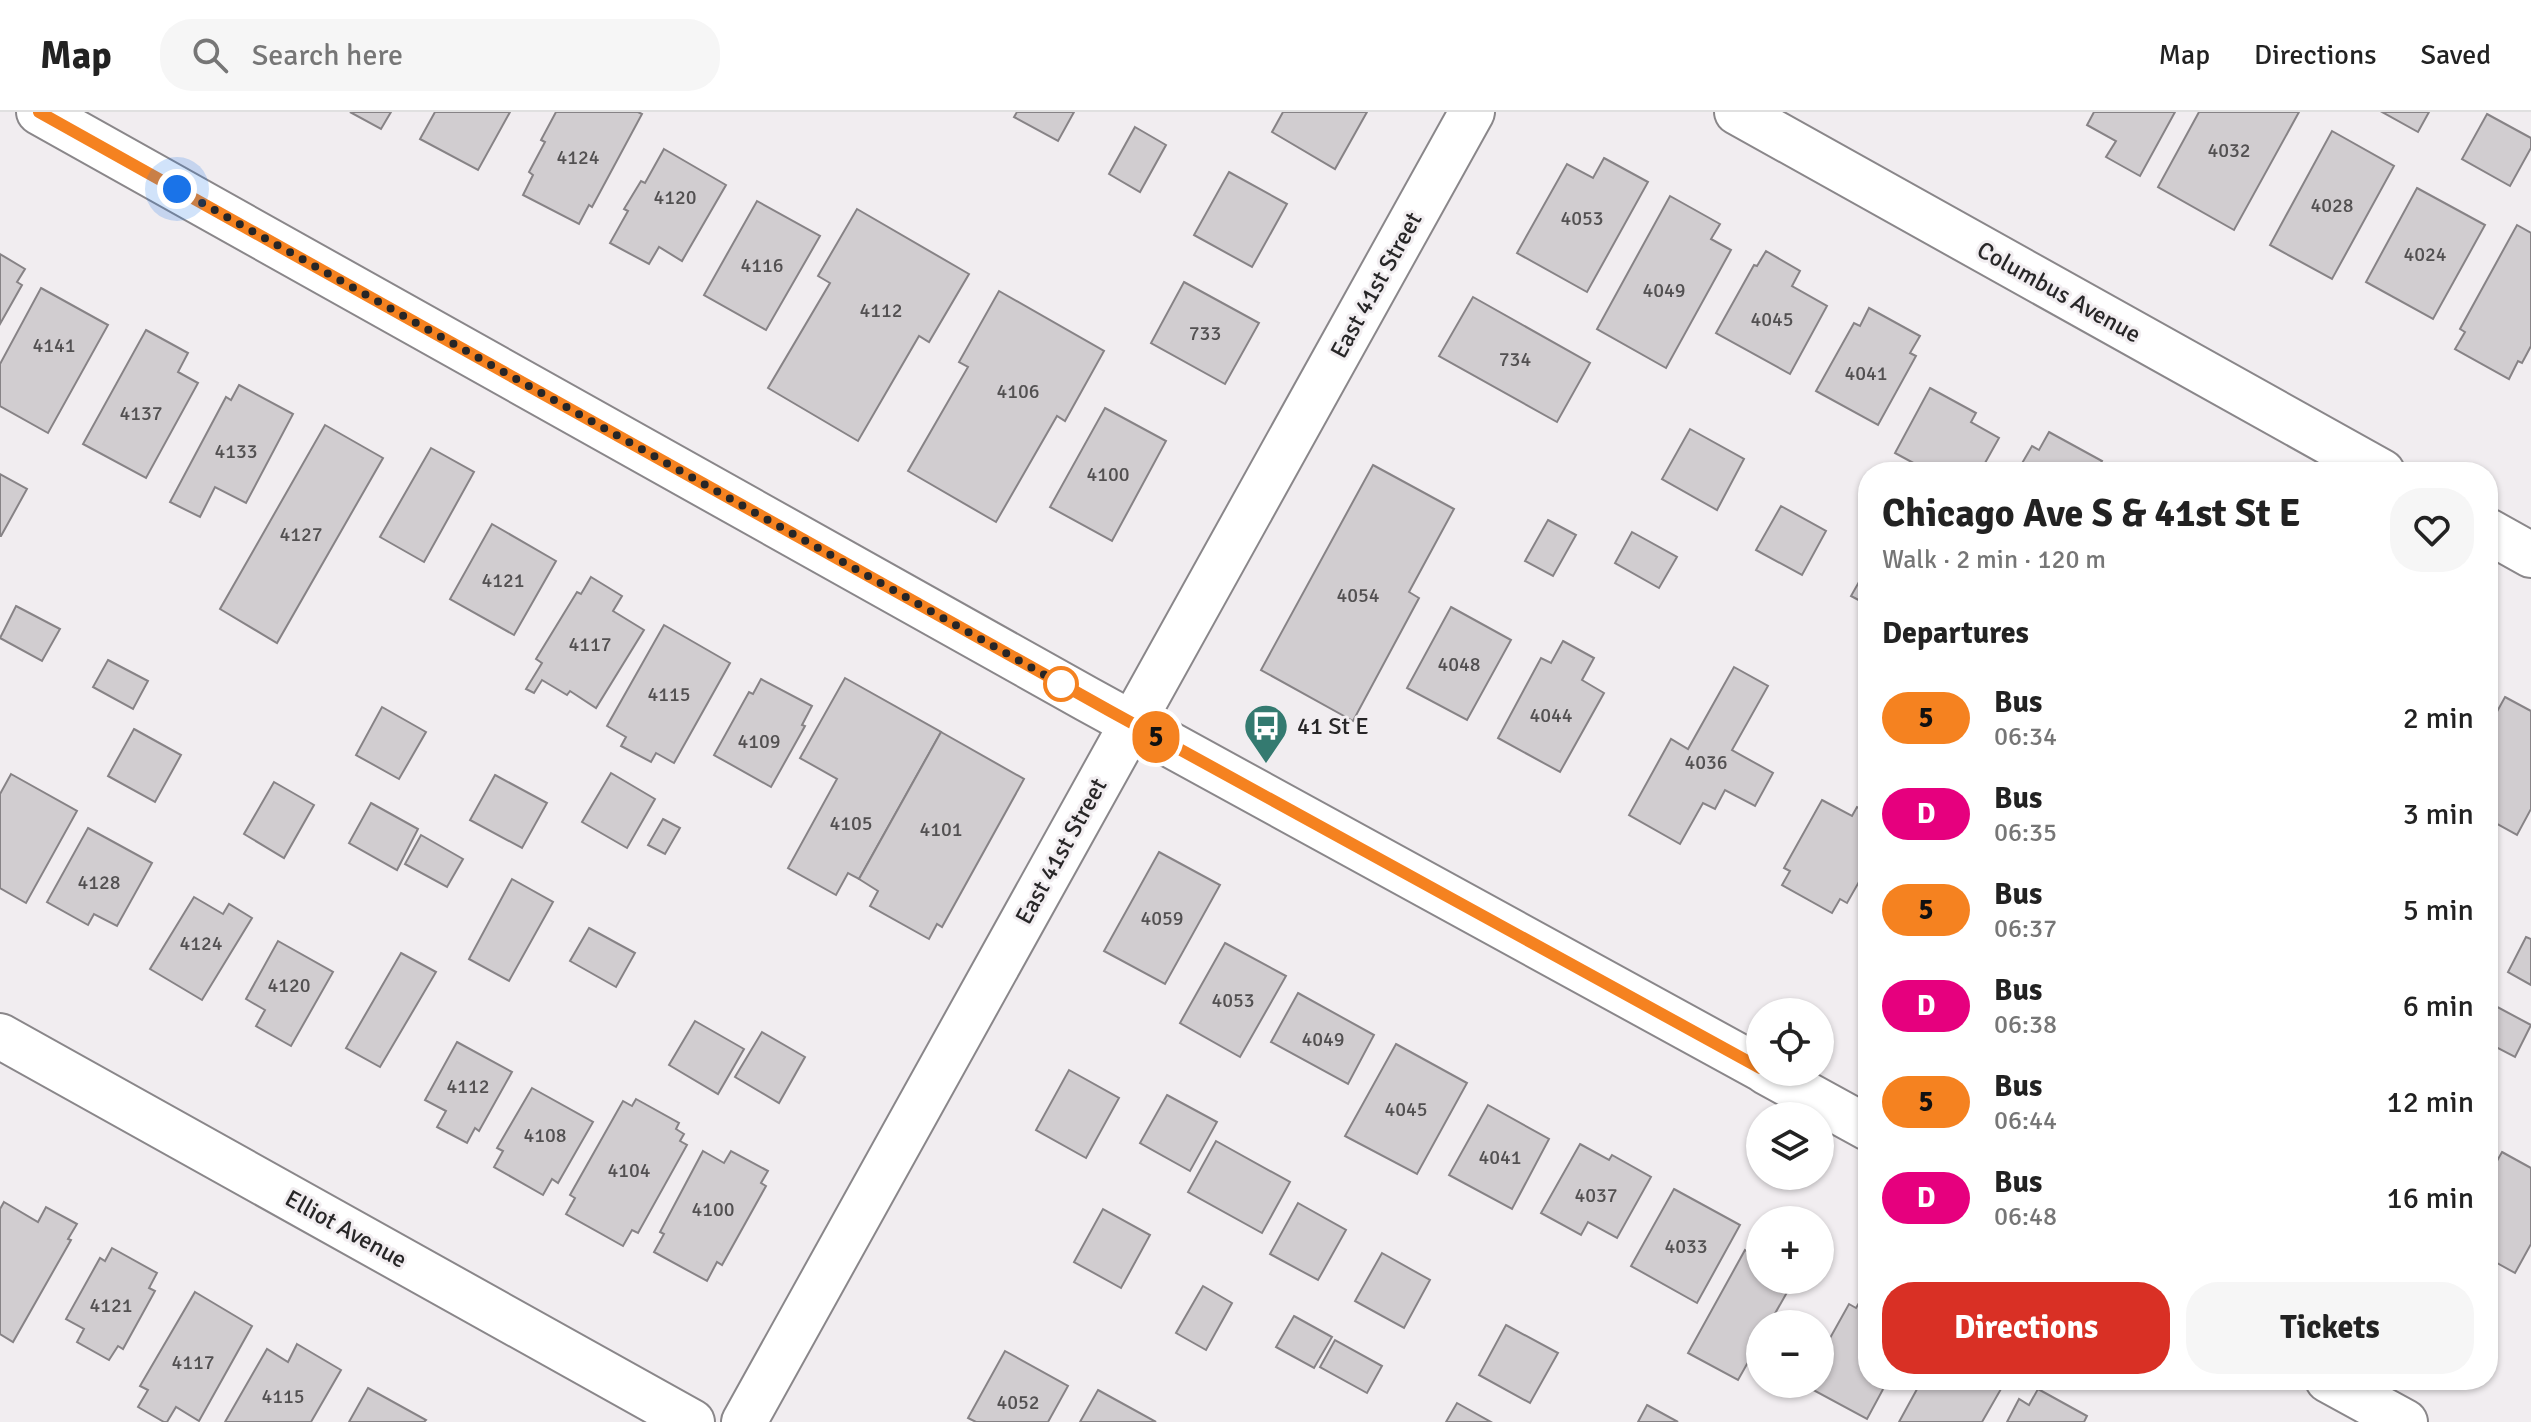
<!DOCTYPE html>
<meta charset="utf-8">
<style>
:root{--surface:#fff;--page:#f6f6f6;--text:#222;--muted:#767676;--line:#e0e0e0;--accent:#d93025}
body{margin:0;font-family:Signika,sans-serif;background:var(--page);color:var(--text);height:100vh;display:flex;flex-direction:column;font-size:30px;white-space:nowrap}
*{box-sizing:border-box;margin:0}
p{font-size:26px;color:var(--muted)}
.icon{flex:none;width:44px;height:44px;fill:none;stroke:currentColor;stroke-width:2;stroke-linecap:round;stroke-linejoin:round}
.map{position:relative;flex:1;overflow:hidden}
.sheet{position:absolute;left:1858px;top:350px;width:640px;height:928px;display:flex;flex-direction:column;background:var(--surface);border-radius:32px;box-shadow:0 2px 6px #0004}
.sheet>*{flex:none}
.badge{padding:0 16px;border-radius:26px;font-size:28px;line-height:52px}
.controls{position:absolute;left:1746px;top:886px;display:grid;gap:16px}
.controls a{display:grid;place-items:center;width:88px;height:88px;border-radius:50%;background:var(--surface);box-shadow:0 2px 6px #0004;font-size:40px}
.you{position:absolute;width:40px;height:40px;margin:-20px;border:6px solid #fff;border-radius:50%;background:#1a73e8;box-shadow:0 0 0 12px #1a73e833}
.map>.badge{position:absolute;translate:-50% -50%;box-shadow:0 0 0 4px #fff}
h2{padding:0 24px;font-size:30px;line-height:72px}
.round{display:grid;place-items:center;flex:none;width:84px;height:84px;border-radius:32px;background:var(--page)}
.headline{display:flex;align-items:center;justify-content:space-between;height:136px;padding:0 24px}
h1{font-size:38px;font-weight:700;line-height:60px}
.primary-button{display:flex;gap:16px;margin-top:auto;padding:16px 24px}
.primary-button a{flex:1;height:92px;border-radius:32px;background:var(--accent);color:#fff;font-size:32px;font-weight:700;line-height:92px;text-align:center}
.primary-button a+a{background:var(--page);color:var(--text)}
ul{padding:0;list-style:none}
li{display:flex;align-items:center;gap:24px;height:96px;padding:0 24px}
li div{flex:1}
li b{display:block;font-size:30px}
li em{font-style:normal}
li .badge{min-width:88px;font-weight:700;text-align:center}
header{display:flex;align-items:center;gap:48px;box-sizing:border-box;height:112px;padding:0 40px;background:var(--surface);border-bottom:2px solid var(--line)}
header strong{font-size:38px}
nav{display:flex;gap:44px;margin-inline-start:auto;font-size:28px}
.search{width:560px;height:72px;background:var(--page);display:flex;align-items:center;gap:20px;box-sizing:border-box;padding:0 28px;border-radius:32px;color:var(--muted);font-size:30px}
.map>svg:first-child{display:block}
</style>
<header>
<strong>Map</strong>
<div class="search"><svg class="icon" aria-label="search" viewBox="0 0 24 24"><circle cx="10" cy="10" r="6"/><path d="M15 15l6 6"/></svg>Search here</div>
<nav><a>Map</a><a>Directions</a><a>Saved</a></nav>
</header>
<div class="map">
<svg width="2531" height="1310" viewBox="0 0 2531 1310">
<rect width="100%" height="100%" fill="#f1edf0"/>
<g fill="#d1cdd0" stroke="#878386" stroke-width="2">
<polygon points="350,0 391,0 381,17"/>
<polygon points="435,0 510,0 478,58 420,27"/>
<polygon points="556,0 638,0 642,2 592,95 589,93 579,112 523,83 533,63 529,60 545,30 541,28"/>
<polygon points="1017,0 1074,0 1058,29 1014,5"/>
<polygon points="1283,0 1367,0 1335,57 1272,20"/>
<polygon points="2094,0 2175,0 2140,64 2106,45 2116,29 2087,13"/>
<polygon points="2199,0 2299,0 2234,118 2158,75"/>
<polygon points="2382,0 2429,0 2418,20"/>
<polygon points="2487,2 2531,26 2531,36 2510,74 2462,47"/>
<polygon points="1135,15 1166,33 1140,80 1109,62"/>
<polygon points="2332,19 2394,54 2332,167 2270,133"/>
<polygon points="664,37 726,73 682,149 659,135 649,152 610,131 628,99 624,97 641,69 645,71"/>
<polygon points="1604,46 1648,70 1587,180 1517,141 1567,52 1593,66"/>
<polygon points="1229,60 1287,92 1252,155 1194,123"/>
<polygon points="2417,76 2485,113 2433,207 2366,170"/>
<polygon points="1670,84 1720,112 1711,127 1731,138 1666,256 1597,217"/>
<polygon points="757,89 820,124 766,218 704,183"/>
<polygon points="857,97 969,162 929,230 919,224 858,329 768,276 830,171 818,164"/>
<polygon points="2517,113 2531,121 2531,234 2522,251 2518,249 2509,267 2455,237 2465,220 2460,217"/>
<polygon points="1766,139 1800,159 1792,174 1827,194 1790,262 1716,221 1754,153 1757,154"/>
<polygon points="0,142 25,157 17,170 22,173 0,212"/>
<polygon points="1184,170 1259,211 1225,272 1151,231"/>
<polygon points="41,176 108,213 48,321 0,294 0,252"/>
<polygon points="999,179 1104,239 1065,309 1057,304 996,410 908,359 968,255 959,250"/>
<polygon points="1473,185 1590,251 1557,310 1439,244"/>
<polygon points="1869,196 1920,224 1910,241 1916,244 1878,313 1816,279 1854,211 1860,214"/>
<polygon points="146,218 188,241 178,260 198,271 146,366 83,332"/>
<polygon points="239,273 293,302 246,391 215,375 200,405 170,390 226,285 231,288"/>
<polygon points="1930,276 1976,301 1971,310 1999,326 1980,360 1930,360 1895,341"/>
<polygon points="1105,296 1166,329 1112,429 1050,395"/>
<polygon points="325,313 383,346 277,531 220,497"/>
<polygon points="1690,317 1744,347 1717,398 1662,367"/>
<polygon points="2049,320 2102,349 2096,360 2017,360 2032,334 2039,338"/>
<polygon points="431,336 474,360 424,450 380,425"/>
<polygon points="1373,353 1454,397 1409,480 1419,486 1353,609 1261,558"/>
<polygon points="0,362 27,377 1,424 0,424"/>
<polygon points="1781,394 1826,419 1802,463 1756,438"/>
<polygon points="1548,408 1576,423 1553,464 1525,449"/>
<polygon points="492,412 556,449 514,523 450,487"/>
<polygon points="1632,420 1677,445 1659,476 1615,451"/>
<polygon points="1868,454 1868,493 1851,484"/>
<polygon points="591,465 622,484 613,499 644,518 596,596 570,579 567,583 542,568 534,581 526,577 542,551 536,547 577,480 581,482"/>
<polygon points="16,494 60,517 42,549 0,526"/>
<polygon points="1451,495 1511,528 1467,608 1407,576"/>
<polygon points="664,513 730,551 674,651 656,641 651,650 621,634 626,625 607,614"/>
<polygon points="1563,529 1594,546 1582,568 1604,581 1560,660 1498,626 1541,546 1551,551"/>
<polygon points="108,548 148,569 133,597 93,575"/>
<polygon points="1734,555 1768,574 1732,638 1773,661 1755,694 1725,678 1715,697 1703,691 1680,732 1629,703 1671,627 1688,637"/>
<polygon points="845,566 941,620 859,767 848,761 836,783 788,756 837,667 800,646"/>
<polygon points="761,567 812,594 802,613 805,614 771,675 714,643 749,580 753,582"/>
<polygon points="2505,585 2531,599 2531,697 2517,723 2488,707 2488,616"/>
<polygon points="382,595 426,620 399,667 356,643"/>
<polygon points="134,617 181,643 155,690 108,664"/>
<polygon points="941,620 1024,667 942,815 937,812 929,827 870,794 878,779 859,767"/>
<polygon points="611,661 655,687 627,736 582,710"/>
<polygon points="11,662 77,699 26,791 0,776 0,682"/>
<polygon points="495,663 547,691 522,736 470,708"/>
<polygon points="274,670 314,693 284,746 244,722"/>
<polygon points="1822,688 1852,704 1857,695 1868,701 1868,754 1847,791 1840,787 1832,801 1782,773 1790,759 1784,756"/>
<polygon points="371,691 418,717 397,758 349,731"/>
<polygon points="663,707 680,716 665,742 648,733"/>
<polygon points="88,716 152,751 117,814 94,802 88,813 47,790"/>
<polygon points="421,723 463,747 447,775 405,752"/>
<polygon points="1159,740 1220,773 1165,872 1104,839"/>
<polygon points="512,767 553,790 509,869 469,847"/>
<polygon points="194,785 223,802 229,792 252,806 202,888 150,857"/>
<polygon points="589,816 635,841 616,875 570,849"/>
<polygon points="2526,825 2531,827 2531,873 2508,860"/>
<polygon points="278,829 333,860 291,934 256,914 265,898 246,887"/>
<polygon points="1225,831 1286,864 1240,945 1180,911"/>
<polygon points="401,841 436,860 380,955 346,936"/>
<polygon points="1298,881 1374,923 1348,972 1271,930"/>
<polygon points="2488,890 2531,913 2515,945 2488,931"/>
<polygon points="695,909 744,937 718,982 669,953"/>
<polygon points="762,920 805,945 779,991 735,965"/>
<polygon points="457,930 512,960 479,1019 475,1016 467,1031 437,1015 446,999 425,988"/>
<polygon points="1396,932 1467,971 1417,1062 1345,1024"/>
<polygon points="1069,958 1119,986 1086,1046 1036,1018"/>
<polygon points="532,976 593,1010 558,1071 552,1067 543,1083 494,1055 503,1039 497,1036"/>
<polygon points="1167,983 1217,1010 1190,1059 1140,1031"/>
<polygon points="636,987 679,1011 676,1017 684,1022 680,1029 687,1033 638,1121 632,1118 623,1134 566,1102 575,1086 570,1083 623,989 632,994"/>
<polygon points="1488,993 1549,1027 1512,1097 1449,1063"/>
<polygon points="1216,1029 1290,1070 1262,1121 1188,1080"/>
<polygon points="1580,1032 1609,1048 1612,1043 1651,1065 1617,1126 1588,1110 1581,1123 1541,1101"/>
<polygon points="703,1039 724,1051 731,1039 768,1059 761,1071 766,1074 722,1153 717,1150 707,1169 654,1140 664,1122 660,1120"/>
<polygon points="2502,1040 2531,1056 2531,1132 2515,1161 2488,1146 2488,1065"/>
<polygon points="1674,1077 1740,1113 1697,1191 1631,1154"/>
<polygon points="4,1090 38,1110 46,1095 77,1112 68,1127 71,1128 13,1230 0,1222 0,1097"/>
<polygon points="1298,1091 1346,1118 1318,1168 1270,1142"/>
<polygon points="1103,1097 1150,1123 1121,1176 1074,1150"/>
<polygon points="112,1136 157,1161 149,1176 155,1179 123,1237 118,1234 109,1248 77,1230 84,1217 66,1207 100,1146 105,1149"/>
<polygon points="1745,1138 1760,1147 1760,1168 1794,1168 1769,1212 1760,1212 1760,1229 1738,1268 1688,1241"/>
<polygon points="1382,1141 1430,1168 1404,1216 1355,1189"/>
<polygon points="1203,1174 1232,1191 1206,1238 1176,1221"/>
<polygon points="195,1180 252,1214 199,1309 176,1295 167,1310 164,1310 138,1295 148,1278 140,1274"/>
<polygon points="1865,1181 1868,1183 1868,1268 1888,1268 1867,1307 1804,1273 1820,1272 1820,1244 1849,1192 1856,1196"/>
<polygon points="1294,1204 1332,1225 1314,1256 1276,1235"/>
<polygon points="1506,1213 1558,1241 1530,1291 1479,1263"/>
<polygon points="1335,1228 1382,1254 1367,1281 1320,1255"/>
<polygon points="297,1232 341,1258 311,1310 225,1310 267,1237 288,1250"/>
<polygon points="1005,1239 1068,1274 1048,1310 976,1310 968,1306"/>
<polygon points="1922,1268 1992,1268 1990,1271 2001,1277 1982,1310 1899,1310"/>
<polygon points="368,1276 426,1308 424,1310 349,1310"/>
<polygon points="2038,1277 2087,1304 2084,1310 2007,1310 2019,1287 2029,1293"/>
<polygon points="1098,1278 1156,1310 1080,1310"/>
<polygon points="1457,1291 1491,1310 1446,1310"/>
<polygon points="1647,1293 1678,1310 1638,1310"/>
</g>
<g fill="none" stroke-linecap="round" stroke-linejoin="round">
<g stroke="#8a878a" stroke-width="48">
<g id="minor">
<polyline points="39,0 1087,587 1760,956"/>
<polyline points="1737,0 2382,360"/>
<polyline points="2488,419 2531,443"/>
<polyline points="0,924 692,1310"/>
<polyline points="1766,960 1868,1016"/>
<polyline points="2328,1268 2405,1310"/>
<polyline points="744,1310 1472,0"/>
</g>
</g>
<use href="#minor" stroke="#fff" stroke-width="44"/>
</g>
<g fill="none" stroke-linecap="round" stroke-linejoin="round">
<g stroke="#fff" stroke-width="18">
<polyline id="line" points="39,0 1110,599 1760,956"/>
</g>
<use href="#line" stroke="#f58220" stroke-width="12"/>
<polyline stroke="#272627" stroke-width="8" stroke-dasharray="0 14.4" points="177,77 1061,572"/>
</g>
<defs>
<g id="bus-pin" transform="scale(2.3)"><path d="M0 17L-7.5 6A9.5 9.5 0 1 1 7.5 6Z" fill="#347a70" stroke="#f1edf0"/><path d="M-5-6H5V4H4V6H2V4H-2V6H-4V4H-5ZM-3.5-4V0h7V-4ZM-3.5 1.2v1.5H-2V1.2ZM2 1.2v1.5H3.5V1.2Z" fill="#fff"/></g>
</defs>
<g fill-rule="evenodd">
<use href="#bus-pin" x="1266" y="614"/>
</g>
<circle fill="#fff" stroke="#f58220" stroke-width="4" cx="1061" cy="572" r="16"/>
<g text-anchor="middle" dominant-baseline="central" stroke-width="6" stroke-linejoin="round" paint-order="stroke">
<g font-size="20" fill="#525051">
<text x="2229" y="38">4032</text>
<text x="578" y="45">4124</text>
<text x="675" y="85">4120</text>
<text x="2332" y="93">4028</text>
<text x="1582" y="106">4053</text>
<text x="2425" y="142">4024</text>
<text x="762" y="153">4116</text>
<text x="1664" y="178">4049</text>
<text x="881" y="198">4112</text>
<text x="1772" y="207">4045</text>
<text x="1205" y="221">733</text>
<text x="54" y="233">4141</text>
<text x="1515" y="247">734</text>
<text x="1866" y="261">4041</text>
<text x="1018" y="279">4106</text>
<text x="141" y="301">4137</text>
<text x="236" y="339">4133</text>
<text x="1108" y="362">4100</text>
<text x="301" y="422">4127</text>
<text x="503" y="468">4121</text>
<text x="1358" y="483">4054</text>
<text x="590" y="532">4117</text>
<text x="1459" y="552">4048</text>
<text x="669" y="582">4115</text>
<text x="1551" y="603">4044</text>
<text x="759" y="629">4109</text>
<text x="1706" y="650">4036</text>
<text x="851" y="711">4105</text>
<text x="941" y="717">4101</text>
<text x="99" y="770">4128</text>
<text x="1162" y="806">4059</text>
<text x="201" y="831">4124</text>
<text x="289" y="873">4120</text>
<text x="1233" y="888">4053</text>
<text x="1323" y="927">4049</text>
<text x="468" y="974">4112</text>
<text x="1406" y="997">4045</text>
<text x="545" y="1023">4108</text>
<text x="1500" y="1045">4041</text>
<text x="629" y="1058">4104</text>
<text x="1596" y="1083">4037</text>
<text x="713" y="1097">4100</text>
<text x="1686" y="1134">4033</text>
<text x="111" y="1193">4121</text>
<text x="193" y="1250">4117</text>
<text x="283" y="1284">4115</text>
<text x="1018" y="1290">4052</text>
</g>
<g font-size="24" fill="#272627" stroke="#f1edf0">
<text transform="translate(1376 173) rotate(-61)">East 41st Street</text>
<text transform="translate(2059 180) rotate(29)">Columbus Avenue</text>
<text transform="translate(1061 739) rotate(-61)">East 41st Street</text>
<text transform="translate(346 1117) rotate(29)">Elliot Avenue</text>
</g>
<g font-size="24" fill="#272627" stroke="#f1edf0" text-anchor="start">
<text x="1297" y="614">41 St E</text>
</g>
</g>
</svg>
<div class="controls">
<a><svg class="icon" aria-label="locate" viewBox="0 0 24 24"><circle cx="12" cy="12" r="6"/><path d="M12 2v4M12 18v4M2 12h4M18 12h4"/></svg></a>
<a><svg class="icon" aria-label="layers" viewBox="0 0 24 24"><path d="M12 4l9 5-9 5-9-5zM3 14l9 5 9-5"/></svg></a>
<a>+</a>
<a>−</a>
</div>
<div class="you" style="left:177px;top:77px"></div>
<b class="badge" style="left:1156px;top:625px;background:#f58220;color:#111">5</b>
<section class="sheet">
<div class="headline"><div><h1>Chicago Ave S &amp; 41st St E</h1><p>Walk · 2 min · 120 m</p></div><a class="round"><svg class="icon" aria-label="heart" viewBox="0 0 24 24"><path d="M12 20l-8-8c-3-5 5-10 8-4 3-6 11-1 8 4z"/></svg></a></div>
<h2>Departures</h2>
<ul>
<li><span class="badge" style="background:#f58220;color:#111">5</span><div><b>Bus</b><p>06:34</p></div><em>2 min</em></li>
<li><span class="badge" style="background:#e6007e;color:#fff">D</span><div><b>Bus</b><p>06:35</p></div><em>3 min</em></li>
<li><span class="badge" style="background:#f58220;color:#111">5</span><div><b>Bus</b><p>06:37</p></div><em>5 min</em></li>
<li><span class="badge" style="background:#e6007e;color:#fff">D</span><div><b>Bus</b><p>06:38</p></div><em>6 min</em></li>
<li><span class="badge" style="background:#f58220;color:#111">5</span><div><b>Bus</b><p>06:44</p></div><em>12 min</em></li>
<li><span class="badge" style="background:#e6007e;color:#fff">D</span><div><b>Bus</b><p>06:48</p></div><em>16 min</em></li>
</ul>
<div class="primary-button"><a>Directions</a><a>Tickets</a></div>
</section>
</div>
